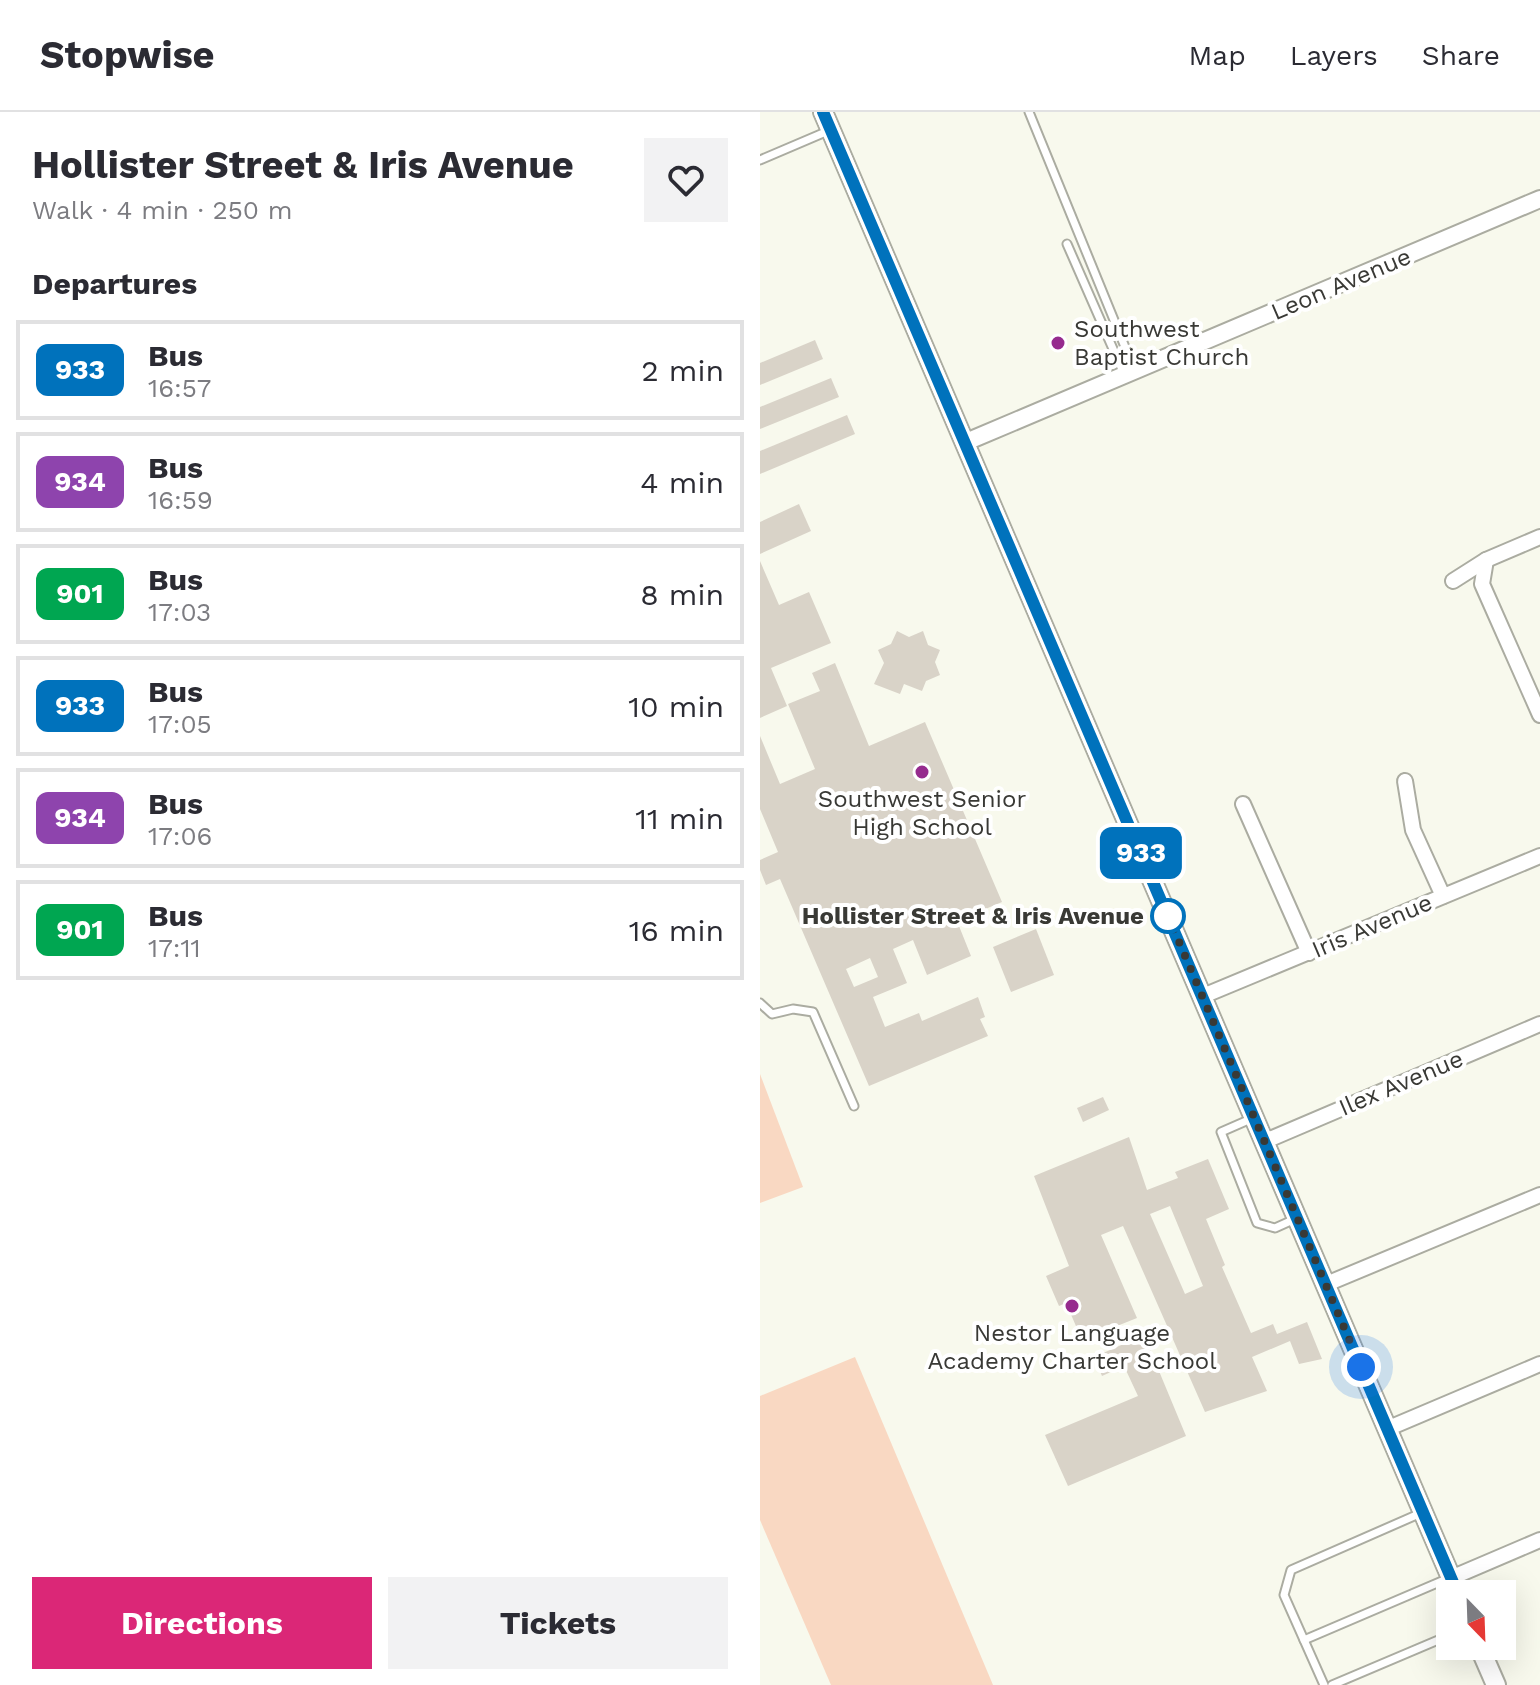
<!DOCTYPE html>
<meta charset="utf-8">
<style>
:root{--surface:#fff;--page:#f2f2f3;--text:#2b2b33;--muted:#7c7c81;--line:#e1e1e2;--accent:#db2777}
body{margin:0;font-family:"Work Sans",sans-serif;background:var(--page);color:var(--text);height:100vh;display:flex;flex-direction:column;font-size:30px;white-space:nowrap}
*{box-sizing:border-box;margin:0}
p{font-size:26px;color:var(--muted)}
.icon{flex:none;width:44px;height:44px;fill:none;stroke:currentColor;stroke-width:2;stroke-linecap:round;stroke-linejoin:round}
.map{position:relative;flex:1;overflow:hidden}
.drawer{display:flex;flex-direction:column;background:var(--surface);width:760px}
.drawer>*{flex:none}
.badge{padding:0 16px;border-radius:12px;font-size:28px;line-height:52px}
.needle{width:52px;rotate:157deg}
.tools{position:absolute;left:676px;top:1468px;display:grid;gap:16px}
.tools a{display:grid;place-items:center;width:80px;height:80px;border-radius:0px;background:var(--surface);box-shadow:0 8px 32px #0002;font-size:40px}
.you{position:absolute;width:40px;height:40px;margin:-20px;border:6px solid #fff;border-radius:50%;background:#1a73e8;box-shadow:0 0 0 12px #1a73e833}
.map>.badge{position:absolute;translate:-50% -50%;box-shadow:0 0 0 4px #fff}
h2{padding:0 32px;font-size:30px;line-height:72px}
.round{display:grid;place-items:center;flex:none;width:84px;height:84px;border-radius:0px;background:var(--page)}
.summary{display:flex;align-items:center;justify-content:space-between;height:136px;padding:0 32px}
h1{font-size:38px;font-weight:700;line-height:60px}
.cta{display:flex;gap:16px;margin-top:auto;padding:16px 32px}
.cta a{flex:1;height:92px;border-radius:0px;background:var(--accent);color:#fff;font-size:32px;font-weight:700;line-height:92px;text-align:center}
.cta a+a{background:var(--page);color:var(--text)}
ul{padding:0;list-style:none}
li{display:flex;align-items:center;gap:24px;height:100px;margin:0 16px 12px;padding:0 16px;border:4px solid var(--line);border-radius:0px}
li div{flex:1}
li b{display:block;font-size:30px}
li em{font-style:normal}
li .badge{min-width:88px;font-weight:700;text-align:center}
header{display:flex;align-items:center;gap:48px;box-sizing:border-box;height:112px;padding:0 40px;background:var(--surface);border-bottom:2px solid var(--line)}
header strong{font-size:38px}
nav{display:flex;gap:44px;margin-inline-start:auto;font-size:28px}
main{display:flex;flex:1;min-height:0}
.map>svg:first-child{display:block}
</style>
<header>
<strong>Stopwise</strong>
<nav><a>Map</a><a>Layers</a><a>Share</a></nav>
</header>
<main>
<section class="drawer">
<div class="summary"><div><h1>Hollister Street &amp; Iris Avenue</h1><p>Walk · 4 min · 250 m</p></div><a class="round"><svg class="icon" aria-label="heart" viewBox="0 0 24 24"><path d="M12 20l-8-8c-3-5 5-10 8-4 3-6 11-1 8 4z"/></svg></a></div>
<h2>Departures</h2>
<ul>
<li><span class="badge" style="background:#0072bc;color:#fff">933</span><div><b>Bus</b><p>16:57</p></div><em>2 min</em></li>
<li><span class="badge" style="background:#8e44ad;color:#fff">934</span><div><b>Bus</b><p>16:59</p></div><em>4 min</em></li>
<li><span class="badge" style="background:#00a651;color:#fff">901</span><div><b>Bus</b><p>17:03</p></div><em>8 min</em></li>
<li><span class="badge" style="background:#0072bc;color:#fff">933</span><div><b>Bus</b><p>17:05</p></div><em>10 min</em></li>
<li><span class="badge" style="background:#8e44ad;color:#fff">934</span><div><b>Bus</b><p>17:06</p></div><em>11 min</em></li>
<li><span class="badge" style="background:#00a651;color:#fff">901</span><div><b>Bus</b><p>17:11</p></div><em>16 min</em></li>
</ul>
<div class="cta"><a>Directions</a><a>Tickets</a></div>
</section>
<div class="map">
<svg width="780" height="1573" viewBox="0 0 780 1573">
<rect width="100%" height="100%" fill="#f8f9ed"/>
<g fill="#f9d8c2">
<polygon points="0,962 43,1075 0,1091"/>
<polygon points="95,1245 233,1573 71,1573 0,1408 0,1284"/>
</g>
<g fill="#d9d3c8" fill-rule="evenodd">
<polygon points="55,228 63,247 0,273 0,251"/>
<polygon points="71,266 79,285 0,317 0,295"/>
<polygon points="87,303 95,322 0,362 0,339"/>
<polygon points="39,392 51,419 0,442 0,410"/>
<polygon points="0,449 19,493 49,480 71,531 11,556 27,594 0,606"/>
<polygon points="137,519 149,525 163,519 168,533 180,538 175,550 180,563 166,569 162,579 144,572 140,582 114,572 124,551 118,538 131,532"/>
<path d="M75,551L109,634L165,610L242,790L197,809L211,844L167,863L153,828L133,837L147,871L113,885L125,915L159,901L162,909L218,885L225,905L220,907L228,924L109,974L20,767L6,773L0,758V748L18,740L0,697V624L20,672L55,657L28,592L60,579L52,561ZM110,846L118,865L94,875L86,857Z"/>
<polygon points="276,817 294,863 251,880 233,835"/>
<polygon points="343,985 349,998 323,1010 317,996"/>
<path d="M369,1025L387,1078L418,1066L415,1060L448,1047L469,1097L446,1107L465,1153L462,1155L491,1221L513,1212L517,1222L547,1210L562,1247L539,1252L530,1229L492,1245L507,1279L445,1300L363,1114L341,1123L377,1206L322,1228L306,1191L299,1194L286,1164L309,1154L274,1064ZM410,1094L443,1174L425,1182L390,1102Z"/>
<polygon points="384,1223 426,1324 308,1374 285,1323 378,1284 364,1254 342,1264 334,1245"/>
</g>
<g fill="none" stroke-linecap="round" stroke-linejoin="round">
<g stroke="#abaca1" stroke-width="11">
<g id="service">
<polyline points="269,0 374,257"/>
<polyline points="0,48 68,19"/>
<polyline points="307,132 364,262"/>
<polyline points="0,891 12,902 33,897 53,900 94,994"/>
<polyline points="493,1006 461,1020 497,1111 515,1116 535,1107"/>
<polyline points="544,1528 689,1466"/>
<polyline points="564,1573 524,1483 531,1458 661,1401"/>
<polyline points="572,1573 690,1523"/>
</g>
</g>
<g stroke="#abaca1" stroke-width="18">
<g id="minor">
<polyline points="726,448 722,472 780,603"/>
<polyline points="693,469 726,448 780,425"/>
<polyline points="645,669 653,718 683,784"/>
<polyline points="483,692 549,841"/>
<polyline points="443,884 780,744"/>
<polyline points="503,1030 780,912"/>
<polyline points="564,1173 780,1083"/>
<polyline points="629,1316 780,1252"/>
<polyline points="691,1466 780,1428"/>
</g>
</g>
<g stroke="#abaca1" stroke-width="20">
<polyline id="tertiary" points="206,330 780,87"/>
</g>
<g stroke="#abaca1" stroke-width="22">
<g id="secondary">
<polyline points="63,0 698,1482"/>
<polyline points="719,1534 736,1573"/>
</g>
</g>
<use href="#service" stroke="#fff" stroke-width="7"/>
<use href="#minor" stroke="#fff" stroke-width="14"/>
<use href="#tertiary" stroke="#fff" stroke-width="16"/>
<use href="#secondary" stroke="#fff" stroke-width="18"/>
</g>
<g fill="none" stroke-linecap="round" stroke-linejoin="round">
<g stroke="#fff" stroke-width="18">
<polyline id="line" points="63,0 698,1482"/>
</g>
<use href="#line" stroke="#0072bc" stroke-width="12"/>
<polyline stroke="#393935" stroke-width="8" stroke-dasharray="0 14.4" points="408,804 601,1255"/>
</g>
<g fill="#962b8e" stroke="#fff" stroke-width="3">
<circle cx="298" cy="231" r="8"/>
<circle cx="162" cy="660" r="8"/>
<circle cx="312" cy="1194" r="8"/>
</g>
<circle fill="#fff" stroke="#0072bc" stroke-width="4" cx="408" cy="804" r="16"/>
<g text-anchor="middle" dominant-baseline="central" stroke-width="8" stroke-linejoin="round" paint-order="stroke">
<g font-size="24" fill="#393935" stroke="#fff">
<text transform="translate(581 172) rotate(-23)">Leon Avenue</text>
<text transform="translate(612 814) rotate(-23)">Iris Avenue</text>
<text transform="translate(641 971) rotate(-23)">Ilex Avenue</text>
</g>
<g font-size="24" fill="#393935" stroke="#fff">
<text x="314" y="217" text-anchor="start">Southwest<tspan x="314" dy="28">Baptist Church</tspan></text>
<text x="162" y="687">Southwest Senior<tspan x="162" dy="28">High School</tspan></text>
<text x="312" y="1221">Nestor Language<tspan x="312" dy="28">Academy Charter School</tspan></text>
</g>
<g font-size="24" font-weight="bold" fill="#393935" stroke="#fff" text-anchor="end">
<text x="384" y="804">Hollister Street &amp; Iris Avenue</text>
</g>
</g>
</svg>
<div class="tools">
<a><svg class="needle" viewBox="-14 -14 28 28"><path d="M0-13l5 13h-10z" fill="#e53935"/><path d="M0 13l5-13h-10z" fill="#7c7c81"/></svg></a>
</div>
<div class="you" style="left:601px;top:1255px"></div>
<b class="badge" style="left:381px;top:741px;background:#0072bc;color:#fff">933</b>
</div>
</main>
